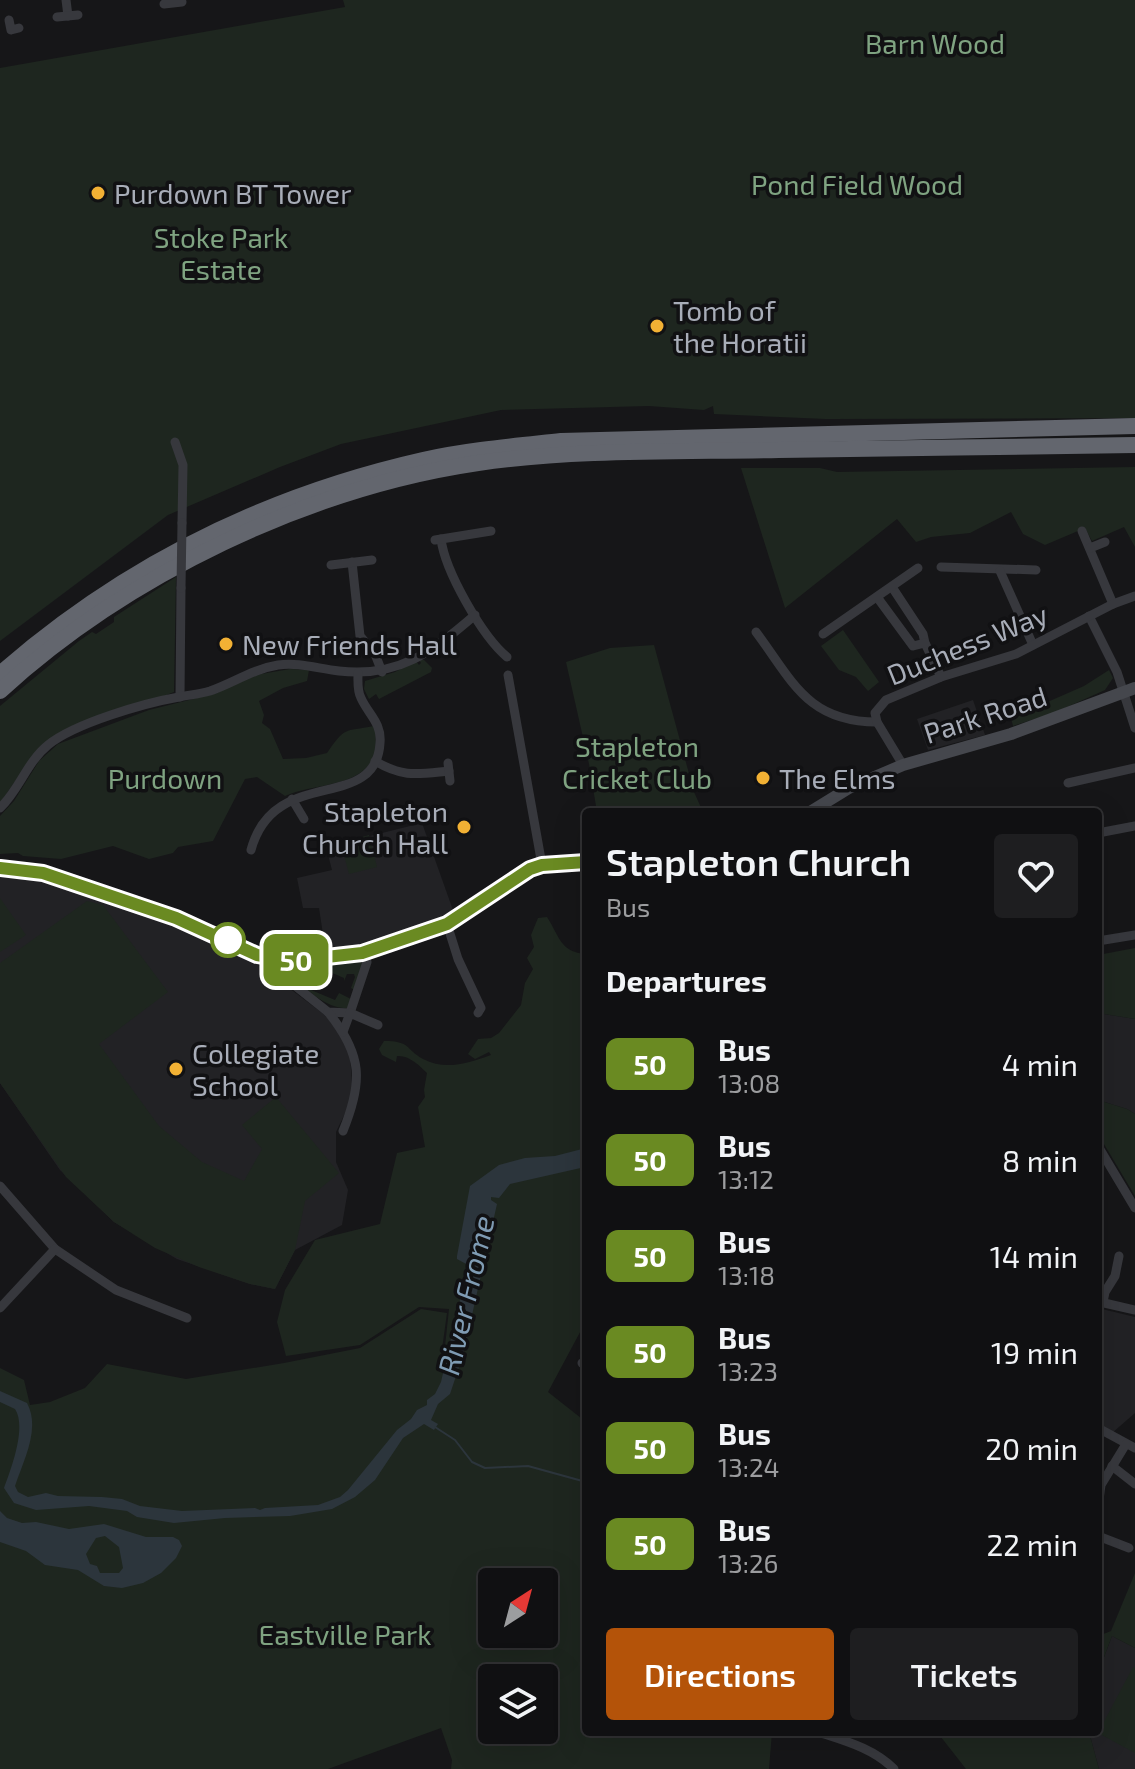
<!DOCTYPE html>
<style>
:root{--surface:#101012;--page:#1e1e20;--text:#f1f3f6;--muted:#9c9d9f;--line:#303032;--accent:#b45309}
body{margin:0;font-family:"Exo 2",sans-serif;background:var(--page);color:var(--text);height:100vh;display:flex;flex-direction:column;font-size:30px;white-space:nowrap}
*{box-sizing:border-box;margin:0}
p{font-size:26px;color:var(--muted)}
.icon{flex:none;width:44px;height:44px;fill:none;stroke:currentColor;stroke-width:2;stroke-linecap:round;stroke-linejoin:round}
.map{position:relative;flex:1;overflow:hidden}
.details{position:absolute;left:582px;top:808px;width:520px;height:928px;display:flex;flex-direction:column;background:var(--surface);border-radius:8px;box-shadow:0 8px 32px #0002,0 0 0 2px var(--line)}
.details>*{flex:none}
.badge{padding:0 16px;border-radius:12px;font-size:28px;line-height:52px}
.needle{width:52px;rotate:36deg}
.tools{position:absolute;left:478px;top:1568px;display:grid;gap:16px}
.tools a{display:grid;place-items:center;width:80px;height:80px;border-radius:8px;background:var(--surface);box-shadow:0 8px 32px #0002,0 0 0 2px var(--line);font-size:40px}
.map>.badge{position:absolute;translate:-50% -50%;box-shadow:0 0 0 4px #fff}
h2{padding:0 24px;font-size:30px;line-height:72px}
.round{display:grid;place-items:center;flex:none;width:84px;height:84px;border-radius:8px;background:var(--page)}
.overview{display:flex;align-items:center;justify-content:space-between;height:136px;padding:0 24px}
h1{font-size:38px;font-weight:600;line-height:60px}
.cta{display:flex;gap:16px;margin-top:auto;padding:16px 24px}
.cta a{flex:1;height:92px;border-radius:8px;background:var(--accent);color:#fff;font-size:32px;font-weight:600;line-height:92px;text-align:center}
.cta a+a{background:var(--page);color:var(--text)}
ul{padding:0;list-style:none}
li{display:flex;align-items:center;gap:24px;height:96px;padding:0 24px}
li div{flex:1}
li b{display:block;font-size:30px}
li em{font-style:normal}
li .badge{min-width:88px;font-weight:700;text-align:center}
.map>svg:first-child{display:block}
</style>
<div class="map">
<svg width="1135" height="1769" viewBox="0 0 1135 1769">
<rect width="100%" height="100%" fill="#161618"/>
<g fill="#222225">
<polygon points="973,700 985,735 928,750 917,719"/>
<polygon points="422,823 454,913 448,920 373,948 326,954 319,908 303,908 297,878 332,870 326,847"/>
<polygon points="0,877 34,880 88,896 183,929 253,961 325,1015 343,1038 350,1056 353,1097 336,1132 336,1162 348,1190 342,1225 295,1250 275,1289 250,1284 177,1259 114,1222 60,1170 0,1083"/>
<polygon points="1098,1013 1135,1019 1135,1114 1127,1109 1098,1100"/>
<polygon points="1102,1309 1135,1317 1135,1413 1112,1433 1098,1422 1098,1311"/>
<polygon points="1112,1636 1135,1648 1135,1769 1099,1769 1089,1732 1098,1732 1098,1673"/>
</g>
<g fill="#1e261f" fill-rule="evenodd">
<polygon points="343,0 1135,0 1135,418 826,419 714,414 713,406 704,410 649,406 501,410 341,444 280,467 168,515 0,641 0,68 345,7"/>
<polygon points="1135,467 1135,547 1124,527 1092,541 1085,528 1045,545 1023,534 1011,512 970,533 931,537 916,542 897,519 785,608 741,468 820,468 837,472"/>
<polygon points="176,577 174,692 44,744 36,751 0,803 0,706 79,641 92,632 96,634 114,622 114,617"/>
<polygon points="843,630 879,682 868,691 856,677 839,670 821,646"/>
<polygon points="654,645 694,792 703,812 597,812 589,764 566,662 610,648"/>
<polygon points="419,660 424,660 432,668 431,672 379,699 376,694 369,699 364,689 365,681 395,672 416,661 419,665 421,663"/>
<path d="M290,669L309,670L307,681L283,688L259,701L264,715L262,723L270,729L283,759L306,758L327,753C346,726 343,732 374,726C388,790 321,780 285,796L257,777L245,779L213,841L178,847L173,853L149,859L113,846L61,859L23,856L18,853L0,854V816L14,801L39,761L58,744L149,710L217,693L249,676Z"/>
<polygon points="1109,670 1113,678 1105,690 1056,712 1013,726 1011,718 1084,686"/>
<polygon points="369,835 377,867 349,874 341,843"/>
<polygon points="0,898 26,935 0,952"/>
<polygon points="87,901 103,905 168,992 99,1044 159,1126 202,1162 244,1181 262,1149 242,1125 276,1097 339,1173 305,1201 295,1250 275,1289 250,1284 199,1267 155,1248 114,1222 66,1177 0,1083 0,963"/>
<path d="M547,917C560,937 560,952 586,954V1321L548,1392L586,1422V1732H772L769,1769H451L452,1760L441,1728L328,1769H0V1368L24,1380L30,1405L50,1402L85,1388L107,1364L186,1379L284,1363L360,1348L421,1309L447,1313L439,1371L443,1365L449,1309L419,1307L360,1345L286,1356L277,1322L285,1290L315,1240L380,1224L397,1153L425,1147L418,1107L425,1097L424,1090L427,1073C419,1065 409,1055 397,1056L396,1062L382,1055L379,1049L384,1041C411,1041 405,1049 423,1059C446,1071 468,1063 491,1055L489,1052L475,1059L468,1054L478,1039L491,1038L499,1033L521,1005L525,983L533,969L527,958L534,947L531,935L538,918ZM492,1582H544V1634H492ZM492,1678H544V1730H492Z"/>
<polygon points="1135,948 1135,1019 1098,1013 1098,955"/>
<path d="M327,962H360L363,964L351,1008C330,1011 306,991 293,975L296,969ZM329,965L333,967L330,972L344,978V981L347,974H354L355,977L351,988L355,990L351,999L339,993L335,1000L311,990L313,981L308,978L311,971L316,974L321,966L326,970Z"/>
<polygon points="1098,1100 1127,1109 1135,1114 1135,1196 1098,1134"/>
<polygon points="1135,1573 1135,1648 1112,1636 1098,1673 1098,1631 1101,1635 1111,1631"/>
<polygon points="1133,1667 1135,1668 1135,1753 1098,1733"/>
<polygon points="937,1732 1089,1732 1099,1769 966,1769"/>
</g>
<g fill="#2c353c" fill-rule="evenodd">
<path d="M586,1148L585,1167L510,1184L499,1198L491,1197V1200L497,1204L463,1355L450,1394L438,1404L431,1420L438,1424L434,1430L424,1424L403,1438L375,1480L355,1497L332,1509L290,1516L225,1518L174,1523L137,1517L127,1511L89,1506L36,1510L14,1503L4,1488C11,1469 27,1427 15,1409L0,1402V1391L27,1403C41,1429 23,1461 15,1486L18,1492L28,1497L46,1493L58,1496L102,1497L122,1499L140,1506L182,1511L255,1508L260,1510L265,1508L318,1505L340,1497L348,1490L397,1430L411,1419L417,1410L427,1405V1400L435,1394L441,1382L468,1265L457,1259V1256L470,1186L499,1165L525,1158L555,1156Z"/>
<path d="M0,1511L7,1518L22,1523L36,1522L69,1529L104,1524L146,1537H173L179,1540L182,1546L176,1558L161,1573L143,1583L122,1588L104,1586L78,1570L45,1565L26,1551L0,1542ZM105,1536L119,1547L123,1568L119,1573H100L97,1566L90,1564L86,1554L96,1538Z"/>
</g>
<g fill="none" stroke-linecap="round" stroke-linejoin="round">
<polyline stroke="#2c353c" stroke-width="2" points="435,1427 455,1440 472,1462 485,1468 528,1466 586,1482"/>
<g stroke="#37383d" stroke-width="9">
<polyline points="66,0 68,16"/>
<polyline points="164,4 182,2"/>
<polyline points="57,17 78,15"/>
<polyline points="9,20 11,30 19,28"/>
<polyline points="175,442 183,465 182,523"/>
<polyline points="1082,531 1113,604"/>
<path d="M441,539C445,571 482,636 507,657"/>
<polyline points="435,540 491,531"/>
<polyline points="1090,548 1105,542"/>
<polyline points="352,562 360,636 375,654 382,672"/>
<polyline points="331,565 372,560"/>
<polyline points="941,567 1036,570"/>
<polyline points="1000,571 1033,645"/>
<polyline points="892,587 923,634 925,643 941,677"/>
<polyline points="877,597 913,646 925,643"/>
<polyline points="1089,616 1117,672 1135,728"/>
<path d="M756,632C792,680 807,722 877,722"/>
<polyline points="823,634 918,568"/>
<polyline points="508,675 542,865"/>
<polyline points="180,697 181,588"/>
<path d="M375,761C403,778 418,774 449,771"/>
<polyline points="448,763 450,781"/>
<polyline points="903,765 877,722 875,713 886,700 941,677 1016,654 1113,604 1135,596"/>
<polyline points="1068,783 1135,768"/>
<polyline points="292,799 304,819"/>
<path d="M0,808C19,790 27,762 48,745C75,723 145,703 179,697C189,695 200,694 210,691C233,683 253,669 278,665C299,662 319,669 339,671C398,678 432,652 475,615"/>
<polyline points="1098,833 1135,826"/>
<path d="M251,850C274,764 376,814 380,743C382,723 368,714 361,698C357,691 358,681 358,673"/>
<polyline points="447,924 458,959 481,1008 478,1013"/>
<polyline points="1098,941 1135,935"/>
<polyline points="259,957 328,1012 350,1013 367,962"/>
<path d="M328,1012C363,1055 363,1082 343,1131"/>
<polyline points="343,1032 350,1013 378,1025"/>
<polyline points="1098,1146 1135,1208"/>
<polyline points="0,1186 55,1249 116,1290 187,1318"/>
<polyline points="1100,1302 1135,1310"/>
<polyline points="1103,1302 1105,1292 1115,1276 1119,1256"/>
<polyline points="0,1308 55,1249"/>
<polyline points="582,1363 586,1367"/>
<polyline points="1098,1428 1135,1448"/>
<polyline points="1112,1466 1135,1484"/>
<polyline points="1098,1507 1101,1485 1126,1444"/>
<polyline points="1098,1536 1129,1548"/>
<path d="M818,1732C845,1741 873,1748 894,1769"/>
</g>
<g stroke="#45474d" stroke-width="12">
<polyline points="810,812 849,788 903,765 1011,734 1135,688"/>
<polyline points="0,868 13,867 43,873 176,918 257,955 291,961 362,953 447,924 530,869 542,865 586,862"/>
</g>
<g stroke="#63666e" stroke-width="16">
<path d="M0,674C122,567 264,496 423,460C468,450 515,446 561,441L1135,426"/>
<path d="M0,691C127,575 308,488 478,463C577,449 679,452 779,450C898,448 1016,447 1135,445"/>
</g>
<polyline stroke="#37383d" stroke-width="9" points="181,588 182,523"/>
</g>
<g fill="none" stroke-linecap="round" stroke-linejoin="round">
<g stroke="#fff" stroke-width="18">
<polyline id="line" points="0,868 43,873 176,918 257,955 291,961 362,953 447,924 530,869 542,865 586,862"/>
</g>
<use href="#line" stroke="#6a8a22" stroke-width="12"/>
</g>
<g fill="#f2b134" stroke="#111113" stroke-width="3">
<circle cx="98" cy="193" r="8"/>
<circle cx="657" cy="326" r="8"/>
<circle cx="226" cy="644" r="8"/>
<circle cx="763" cy="778" r="8"/>
<circle cx="464" cy="827" r="8"/>
<circle cx="176" cy="1069" r="8"/>
</g>
<circle fill="#fff" stroke="#6a8a22" stroke-width="4" cx="228" cy="940" r="16"/>
<g text-anchor="middle" dominant-baseline="central" stroke-width="7" stroke-linejoin="round" paint-order="stroke">
<g font-size="28" fill="#7fa381" stroke="#111113">
<text x="935" y="43">Barn Wood</text>
<text x="857" y="184">Pond Field Wood</text>
<text x="221" y="237">Stoke Park<tspan x="221" dy="32">Estate</tspan></text>
<text x="637" y="746">Stapleton<tspan x="637" dy="32">Cricket Club</tspan></text>
<text x="165" y="778">Purdown</text>
<text x="345" y="1634">Eastville Park</text>
</g>
<g font-size="28" fill="#a8adb8" stroke="#111113" text-anchor="start">
<text x="114" y="193">Purdown BT Tower</text>
<text x="673" y="310">Tomb of<tspan x="673" dy="32">the Horatii</tspan></text>
<text x="242" y="644">New Friends Hall</text>
<text x="779" y="778">The Elms</text>
<text x="448" y="811" text-anchor="end">Stapleton<tspan x="448" dy="32">Church Hall</tspan></text>
<text x="192" y="1053">Collegiate<tspan x="192" dy="32">School</tspan></text>
</g>
<g font-size="28" fill="#a8adb8" stroke="#111113">
<text transform="translate(967 644) rotate(-22)">Duchess Way</text>
<text transform="translate(985 714) rotate(-18)">Park Road</text>
</g>
<g font-size="30" font-style="italic" fill="#7f9bb3" stroke="#111113">
<text transform="translate(465 1295) rotate(-77)">River Frome</text>
</g>
</g>
</svg>
<div class="tools">
<a><svg class="needle" viewBox="-14 -14 28 28"><path d="M0-13l5 13h-10z" fill="#e53935"/><path d="M0 13l5-13h-10z" fill="#9c9d9f"/></svg></a>
<a><svg class="icon" aria-label="layers" viewBox="0 0 24 24"><path d="M12 4l9 5-9 5-9-5zM3 14l9 5 9-5"/></svg></a>
</div>
<b class="badge" style="left:296px;top:960px;background:#6a8a22;color:#fff">50</b>
<section class="details">
<div class="overview"><div><h1>Stapleton Church</h1><p>Bus</p></div><a class="round"><svg class="icon" aria-label="heart" viewBox="0 0 24 24"><path d="M12 20l-8-8c-3-5 5-10 8-4 3-6 11-1 8 4z"/></svg></a></div>
<h2>Departures</h2>
<ul>
<li><span class="badge" style="background:#6a8a22;color:#fff">50</span><div><b>Bus</b><p>13:08</p></div><em>4 min</em></li>
<li><span class="badge" style="background:#6a8a22;color:#fff">50</span><div><b>Bus</b><p>13:12</p></div><em>8 min</em></li>
<li><span class="badge" style="background:#6a8a22;color:#fff">50</span><div><b>Bus</b><p>13:18</p></div><em>14 min</em></li>
<li><span class="badge" style="background:#6a8a22;color:#fff">50</span><div><b>Bus</b><p>13:23</p></div><em>19 min</em></li>
<li><span class="badge" style="background:#6a8a22;color:#fff">50</span><div><b>Bus</b><p>13:24</p></div><em>20 min</em></li>
<li><span class="badge" style="background:#6a8a22;color:#fff">50</span><div><b>Bus</b><p>13:26</p></div><em>22 min</em></li>
</ul>
<div class="cta"><a>Directions</a><a>Tickets</a></div>
</section>
</div>
